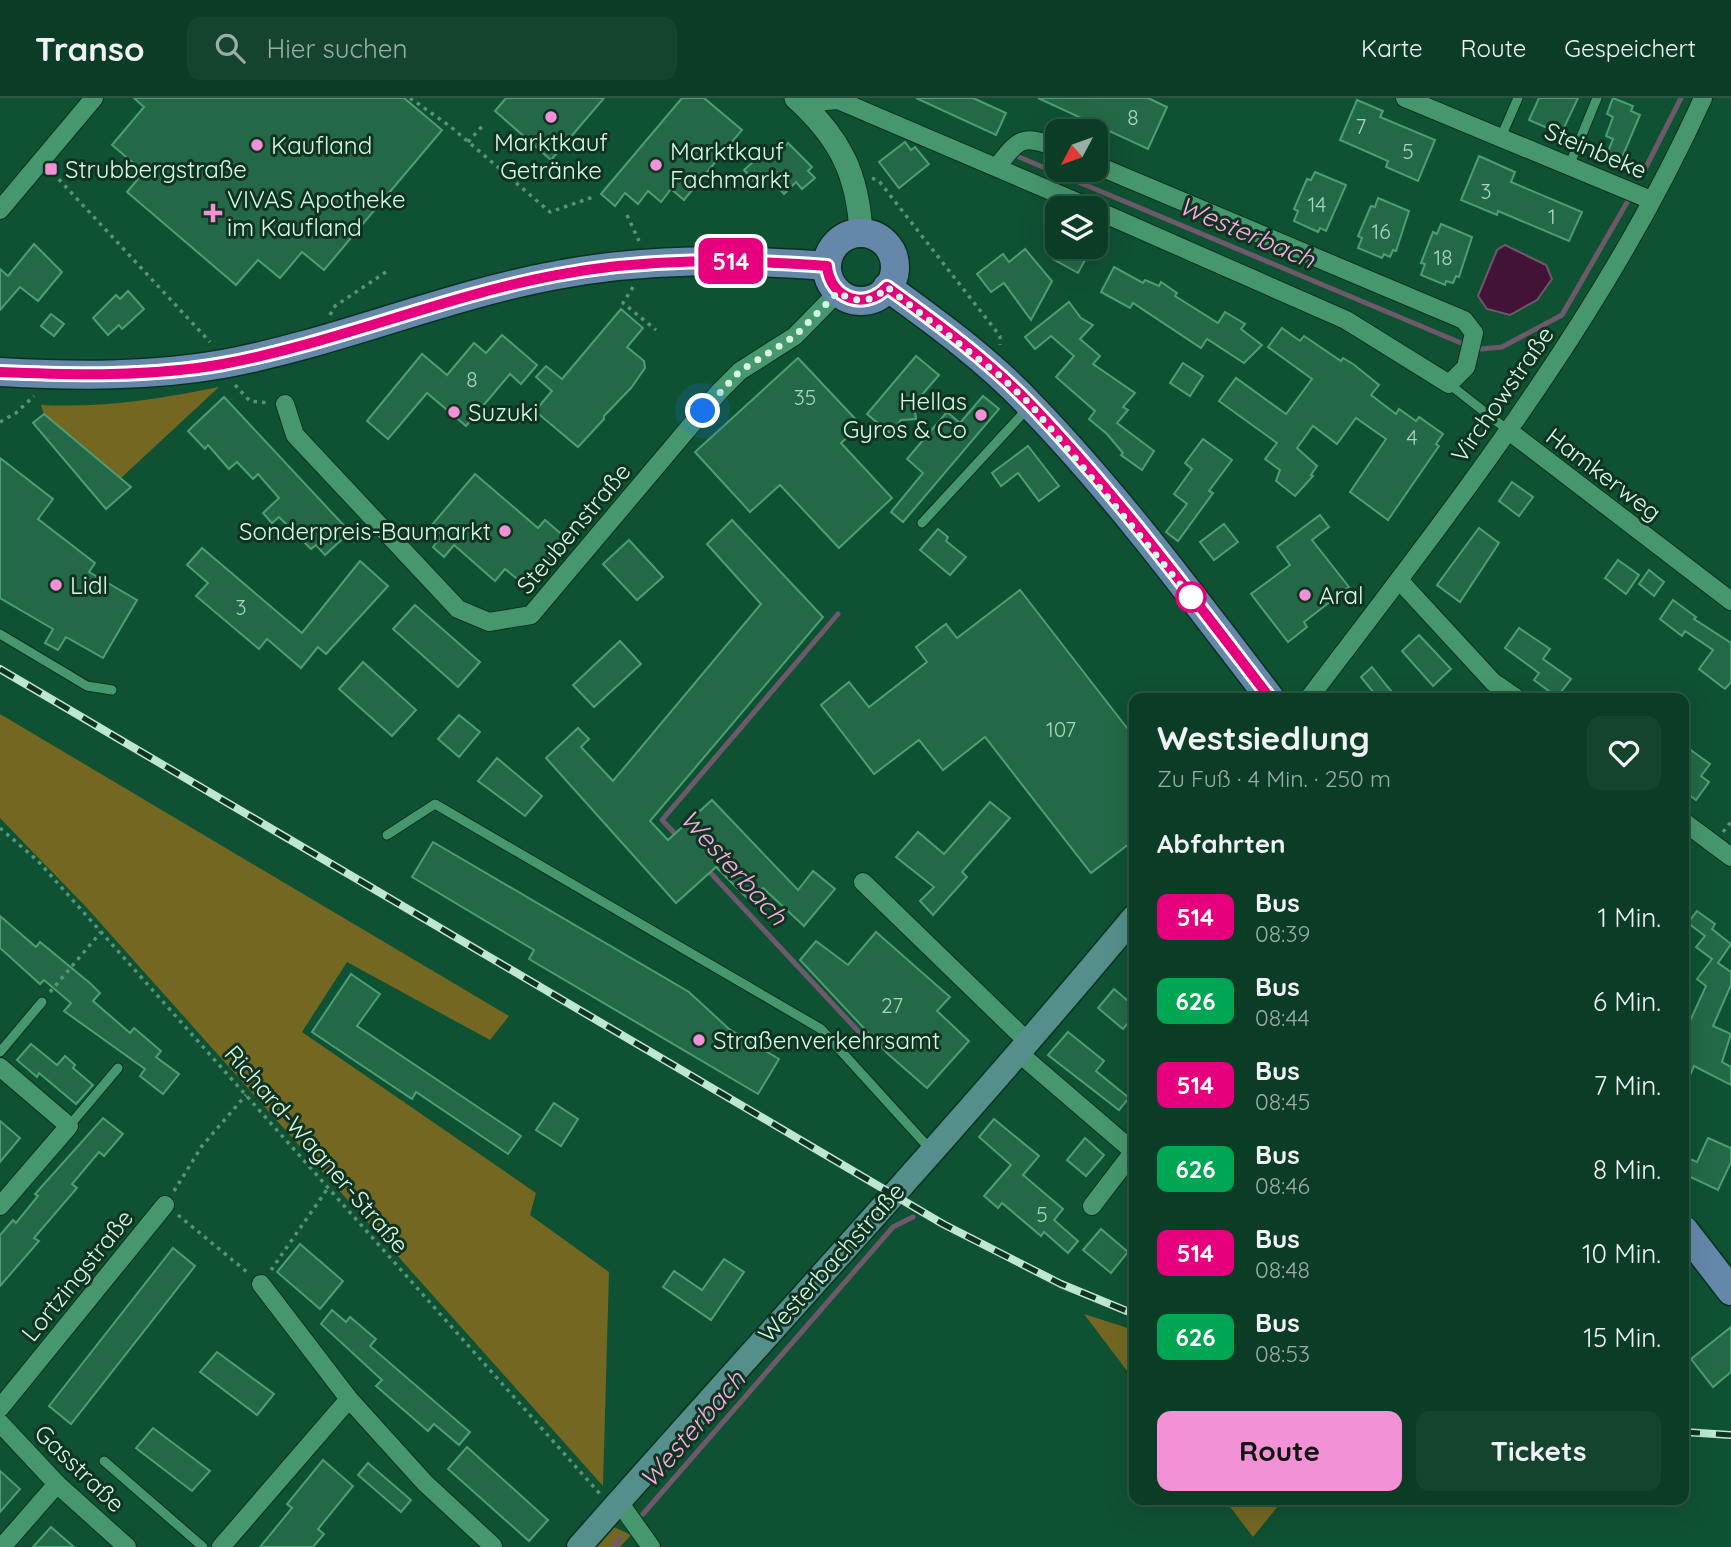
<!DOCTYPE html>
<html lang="de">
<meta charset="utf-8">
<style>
:root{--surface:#0b3d26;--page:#14442e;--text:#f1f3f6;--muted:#9aaea7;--line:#2b5643;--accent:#f391d6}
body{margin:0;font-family:Quicksand,sans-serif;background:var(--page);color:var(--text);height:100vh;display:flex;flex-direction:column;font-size:26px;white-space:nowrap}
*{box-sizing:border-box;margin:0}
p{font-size:23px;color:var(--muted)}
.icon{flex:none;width:38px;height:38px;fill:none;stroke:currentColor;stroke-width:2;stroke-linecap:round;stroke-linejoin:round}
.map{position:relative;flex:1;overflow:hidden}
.sheet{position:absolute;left:1129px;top:595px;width:560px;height:812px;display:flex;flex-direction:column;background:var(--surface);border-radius:14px;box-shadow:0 7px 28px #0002,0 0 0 2px var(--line)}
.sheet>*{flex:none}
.badge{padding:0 14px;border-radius:10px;font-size:24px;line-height:46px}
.needle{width:46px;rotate:229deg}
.controls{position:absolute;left:1045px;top:21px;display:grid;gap:14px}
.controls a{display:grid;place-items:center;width:63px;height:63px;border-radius:14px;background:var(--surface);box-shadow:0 7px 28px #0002,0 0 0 2px var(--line);font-size:35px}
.you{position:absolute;width:35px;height:35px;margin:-18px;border:5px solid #fff;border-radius:50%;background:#1a73e8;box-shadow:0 0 0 10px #1a73e833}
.map>.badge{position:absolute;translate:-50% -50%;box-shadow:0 0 0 4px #fff}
h2{padding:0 28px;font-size:26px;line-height:63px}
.round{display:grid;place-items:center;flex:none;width:74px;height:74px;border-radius:14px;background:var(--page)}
.overview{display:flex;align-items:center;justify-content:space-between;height:119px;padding:0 28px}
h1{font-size:33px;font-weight:800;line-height:52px}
.primary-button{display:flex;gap:14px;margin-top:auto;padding:14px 28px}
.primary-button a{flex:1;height:80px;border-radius:14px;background:var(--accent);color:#111;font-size:28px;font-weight:800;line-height:80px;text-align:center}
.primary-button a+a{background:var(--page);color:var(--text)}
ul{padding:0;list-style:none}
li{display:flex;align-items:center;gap:21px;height:84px;padding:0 28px}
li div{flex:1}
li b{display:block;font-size:26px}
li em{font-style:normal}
li .badge{min-width:77px;font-weight:700;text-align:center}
header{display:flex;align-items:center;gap:42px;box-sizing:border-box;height:98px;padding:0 35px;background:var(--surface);border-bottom:2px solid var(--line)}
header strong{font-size:33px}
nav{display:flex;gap:38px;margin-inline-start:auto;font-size:24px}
.search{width:490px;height:63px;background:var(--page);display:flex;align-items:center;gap:18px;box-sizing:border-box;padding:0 24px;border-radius:14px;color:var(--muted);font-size:26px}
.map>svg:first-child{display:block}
</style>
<header>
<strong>Transo</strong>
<div class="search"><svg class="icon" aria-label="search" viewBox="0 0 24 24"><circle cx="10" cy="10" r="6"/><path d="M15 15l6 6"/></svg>Hier suchen</div>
<nav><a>Karte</a><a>Route</a><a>Gespeichert</a></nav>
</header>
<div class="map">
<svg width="1731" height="1449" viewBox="0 0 1731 1449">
<rect width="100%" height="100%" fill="#0f5133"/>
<g fill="#736722">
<path d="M219,289L121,380L44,316L41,307C102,310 160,301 219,289Z"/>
<polygon points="0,616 509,918 490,942 347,864 302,934 536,1095 530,1117 609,1174 603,1388 87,810 0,720"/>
<polygon points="1084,1216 1134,1232 1134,1282"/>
<polygon points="1225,1402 1283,1402 1253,1439"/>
<polygon points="614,1429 631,1437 620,1449 597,1449"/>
</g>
<polygon fill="#431337" stroke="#6e596b" stroke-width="2" points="1505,147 1546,167 1552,181 1537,202 1510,217 1487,211 1478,198 1497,152"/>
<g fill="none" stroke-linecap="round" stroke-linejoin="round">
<g stroke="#6e596b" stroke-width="5">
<polyline points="1019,59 1461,245"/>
<polyline points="1642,77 1681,0"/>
<polyline points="1481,251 1502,249 1562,217 1629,101"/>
<polyline points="678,739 662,722 838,516"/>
<polyline points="706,770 873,949"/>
<polyline points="643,1416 893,1129 913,1119"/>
<polyline points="614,1449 620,1441"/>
</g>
</g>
<g fill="#246947" stroke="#4e9e74" stroke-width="2">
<polygon points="134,0 404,0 442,32 324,172 302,154 280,180 258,162 236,187 127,94 144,74 112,47 144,9"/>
<polygon points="506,0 604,0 551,62 495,13"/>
<polygon points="682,0 704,0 742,32 684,102 671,91 661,104 648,93 638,106 625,95 615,108 601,96"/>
<polygon points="916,0 973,0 1006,15 996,37"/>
<polygon points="1038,0 1148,0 1167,9 1148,51"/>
<polygon points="1539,0 1578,0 1561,36 1529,22"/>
<polygon points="1613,0 1633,8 1631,13 1640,17 1621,62 1607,56 1613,41 1606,38 1613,19 1607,16"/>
<polygon points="1357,2 1383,13 1380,19 1435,42 1418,83 1386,69 1388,63 1340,42"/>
<polygon points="905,44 911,52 915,49 929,66 899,90 879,64"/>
<polygon points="788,45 812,69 808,73 815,80 802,91 796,84 784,96 767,77 757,86 744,72 761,57 767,64"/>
<polygon points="1479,58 1515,74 1511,84 1582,114 1569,143 1498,113 1497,117 1461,102"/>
<polygon points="1315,74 1346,87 1326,133 1320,130 1318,134 1294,123 1298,113 1294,111 1307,81 1311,82"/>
<polygon points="1378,100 1409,113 1396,153 1393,152 1390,159 1384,156 1382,160 1358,150 1362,140 1358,138 1371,108 1375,109"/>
<polygon points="1441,126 1472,139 1459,179 1456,178 1453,185 1446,183 1445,187 1421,177 1425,166 1421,165 1433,134 1437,136"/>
<polygon points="34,146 62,174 38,203 20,189 0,212 0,171 8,178"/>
<polygon points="1060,149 1092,149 1078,175 1053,161"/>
<polygon points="1025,151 1052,183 1031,222 1004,185 991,194 977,176 1003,156 1009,164"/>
<polygon points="1114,169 1143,185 1145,182 1159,188 1161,184 1177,195 1175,198 1218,225 1225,214 1245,226 1241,231 1262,247 1244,265 1207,241 1201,250 1133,205 1130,210 1101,194"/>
<polygon points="128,193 144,211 122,231 119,227 108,237 93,220 116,197 120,201"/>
<polygon points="1069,204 1081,220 1093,227 1080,241 1100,258 1093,266 1135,295 1123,309 1128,312 1117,325 1154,353 1142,372 1121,357 1123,355 1107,336 1089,321 1095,313 1056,279 1074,258 1051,238 1035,251 1025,239"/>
<polygon points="621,211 643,230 627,249 644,263 645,270 631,290 604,318 604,321 578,349 535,313 552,293 536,279 546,268 562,281"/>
<polygon points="51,216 64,226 54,238 41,228"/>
<polygon points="1282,230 1300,243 1304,238 1341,263 1343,260 1353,266 1379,287 1371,297 1396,316 1399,311 1416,323 1419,319 1443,336 1436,346 1439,348 1388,422 1350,394 1386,341 1356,320 1337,346 1313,328 1297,350 1317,368 1311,377 1313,378 1295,398 1276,383 1280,372 1265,361 1277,345 1219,303 1236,280 1286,316 1312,281 1268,249"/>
<polygon points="502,237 537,267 521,286 510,276 466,328 427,295 388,341 367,323 422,256 447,277 474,245 486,255"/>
<polygon points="916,258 939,277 914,306 916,321 901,322 890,335 867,316"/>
<polygon points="798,260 861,327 841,345 892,400 839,450 780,387 750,414 695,354"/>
<polygon points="1183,265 1203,278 1190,298 1170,285"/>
<polygon points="983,298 999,311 903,424 891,414 923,375 907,361 947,314 960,325"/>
<polygon points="224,299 350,434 325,457 316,447 311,451 279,419 272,425 263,415 279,400 258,376 253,381 237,364 229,371 208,347 205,351 188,333"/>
<polygon points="44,316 131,389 106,411 33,325"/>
<polygon points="1203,341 1232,362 1209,393 1213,395 1178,443 1166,434 1187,406 1174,396 1192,371 1185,365"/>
<polygon points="1028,348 1059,388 1039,403 1018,375 1001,388 992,375"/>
<polygon points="0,360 53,401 38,421 95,465 89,474 137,502 103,560 66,539 58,552 45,545 53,531 0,500"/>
<polygon points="475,376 538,430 545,422 566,440 526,488 505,471 495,483 454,447 444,459 433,449 442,437 431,428"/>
<polygon points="1512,384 1533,399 1519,418 1499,403"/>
<polygon points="1320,417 1329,429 1312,442 1349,489 1304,524 1307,529 1288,544 1251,496 1290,467 1277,449"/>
<polygon points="732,422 823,519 650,723 668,742 712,702 798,792 813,773 835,791 804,828 763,790 749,802 716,769 676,805 546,660 578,630 589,641 581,649 613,683 761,506 707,446"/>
<polygon points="1224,426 1238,444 1214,462 1200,444"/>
<polygon points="1479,430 1499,445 1460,504 1437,487"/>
<polygon points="938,431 948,439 946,443 966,459 950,477 920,452"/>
<polygon points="629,442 663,479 637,502 603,466"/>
<polygon points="202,450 302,535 360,463 388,488 326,556 318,549 301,570 267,541 259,551 196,498 208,485 187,467"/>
<polygon points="1618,462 1639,477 1626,496 1605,480"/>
<polygon points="1649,472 1664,484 1654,498 1639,486"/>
<polygon points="1020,492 1134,639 1134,742 1091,775 985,639 943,672 919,642 874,676 821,607 849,584 869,609 927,564 916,549 946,526 957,540"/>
<polygon points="1673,502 1696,519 1694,521 1731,545 1731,584 1725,591 1699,571 1713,552 1685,533 1682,538 1660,521"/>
<polygon points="415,507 480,564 458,589 393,531"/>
<polygon points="1519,530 1550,551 1543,561 1571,581 1557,599 1534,582 1539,575 1505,550"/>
<polygon points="1419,537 1451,571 1433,588 1402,553"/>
<polygon points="620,543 641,566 594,609 573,587"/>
<polygon points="363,564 416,612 392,638 339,591"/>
<polygon points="1372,569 1387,588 1397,600 1378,600 1361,579"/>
<polygon points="459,617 480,634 459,659 438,641"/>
<polygon points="1684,647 1710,666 1701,678 1709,684 1696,702 1684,693"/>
<polygon points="497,660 542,698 525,718 478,683"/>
<polygon points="990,704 1010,720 962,774 967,779 933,817 920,803 934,789 896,759 918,734 944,756"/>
<polygon points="433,744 689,894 729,931 779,961 758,996 529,861 534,852 412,779"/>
<polygon points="1697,813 1715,826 1712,831 1731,846 1718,865 1731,874 1731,887 1713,928 1731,936 1722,964 1731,969 1731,987 1694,968 1684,991 1684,936 1706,888 1697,881 1712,861 1696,849 1705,838 1688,825"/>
<polygon points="0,818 36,849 40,844 91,886 100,895 93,903 130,935 134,930 161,953 156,959 179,976 163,996 140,978 145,971 64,913 71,905 44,882 40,886 0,850"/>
<polygon points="876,834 950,899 937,913 969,943 927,990 888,956 800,862 816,843 848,867"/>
<polygon points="351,876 380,896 357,928 521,1038 508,1056 416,994 412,1001 312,934"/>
<polygon points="1114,891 1134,908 1134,918 1123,931 1098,910"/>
<polygon points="1068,934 1104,963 1096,973 1129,1000 1119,1012 1048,957"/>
<polygon points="31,946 57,967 65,958 75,967 73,970 93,987 76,1006 39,975 37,979 17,962"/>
<polygon points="554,1005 578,1021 561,1048 536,1032"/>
<polygon points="103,1020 123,1036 104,1058 99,1054 72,1086 77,1090 34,1140 39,1143 0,1188 0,1137 13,1122 16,1125 38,1098 35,1096"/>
<polygon points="994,1021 1039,1058 1023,1077 1063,1111 1054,1122 1078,1143 1068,1155 1044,1134 1041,1138 1002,1105 998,1110 984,1098 1011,1067 979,1039"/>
<polygon points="0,1023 20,1040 0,1064"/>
<polygon points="1085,1040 1104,1057 1086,1078 1067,1062"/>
<polygon points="1708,1040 1731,1050 1731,1064 1718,1092 1684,1076 1690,1061 1697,1064"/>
<polygon points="1101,1131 1128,1154 1111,1175 1083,1152"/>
<polygon points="300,1146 343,1183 320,1211 277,1174"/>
<polygon points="173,1150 195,1168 71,1326 49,1308"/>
<polygon points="724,1161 744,1174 711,1222 663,1189 674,1173 702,1192"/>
<polygon points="332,1212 346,1224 350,1219 376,1241 370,1248 470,1334 459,1347 434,1326 428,1333 376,1288 382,1282 321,1226"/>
<polygon points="1731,1229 1731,1274 1713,1289 1691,1261"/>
<polygon points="217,1254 274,1296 257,1317 200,1274"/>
<polygon points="153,1330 210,1373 192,1393 136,1350"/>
<polygon points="467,1349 548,1422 529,1443 448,1371"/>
<polygon points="323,1362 353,1388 318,1431 324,1436 313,1449 260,1449 292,1410 287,1406"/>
<polygon points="368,1365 411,1402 401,1414 358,1377"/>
<polygon points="0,1373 20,1391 0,1414"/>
<polygon points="51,1429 74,1449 33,1449"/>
</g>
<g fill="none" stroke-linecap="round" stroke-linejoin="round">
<g stroke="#06331f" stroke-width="11">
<g id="service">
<polyline points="1501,39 1518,0"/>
<polyline points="1569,68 1597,0"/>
<polyline points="1449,286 1509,333"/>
<polyline points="922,425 1027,311"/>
<polyline points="0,536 87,588 112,592"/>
<polyline points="387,737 435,706 821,931 930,1051"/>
<polyline points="0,954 42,904"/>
<polyline points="69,1028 118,970"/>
<polyline points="104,1363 203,1449"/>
</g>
</g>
<g stroke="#06331f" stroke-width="20">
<g id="minor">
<polyline points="1405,0 1651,102"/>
<polyline points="801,5 838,2 1091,110"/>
<polyline points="1096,67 1464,222 1474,235 1466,269 1449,286 1346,222 1096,112"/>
<path d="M997,69C1019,40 1023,36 1057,50"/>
<polyline points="0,112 94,0"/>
<polyline points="285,306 295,337 458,511 489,524 531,517 719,294 740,273 795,238 838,194"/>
<polyline points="1509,333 1731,503"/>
<polyline points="1399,482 1493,584 1516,600"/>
<path d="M1309,600C1454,409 1604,220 1703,0"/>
<polyline points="1684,724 1731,759"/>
<polyline points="863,784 1029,945"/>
<polyline points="1020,956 1134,1054"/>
<polyline points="0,969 69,1028 0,1108"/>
<polyline points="1092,1108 1134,1053"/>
<polyline points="261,1186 349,1301 425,1385 493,1448"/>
<polyline points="0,1310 165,1107"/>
<polyline points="0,1325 57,1386 127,1449"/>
<polyline points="619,1404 651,1449"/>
<polyline points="2,1449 57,1386"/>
<polyline points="221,1449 349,1301"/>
</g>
</g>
<g stroke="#06331f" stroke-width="25">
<path id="tertiary" d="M796,0C840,40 858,76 861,135"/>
</g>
<g stroke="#06331f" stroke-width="27">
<path id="secondary" d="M579,1449C764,1239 955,1034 1134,819"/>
</g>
<g stroke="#06331f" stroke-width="31">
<g id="primary">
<circle cx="861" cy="169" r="34"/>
<path d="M887,189C937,225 989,263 1031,308C1118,398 1194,501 1270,600"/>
<path d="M0,274C73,278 150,279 223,266C336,245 443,198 557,177C646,160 736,161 827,168"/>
<polyline points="1684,1132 1731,1193"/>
</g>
</g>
<g stroke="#5b9277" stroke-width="3.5" stroke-dasharray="3.5 5" stroke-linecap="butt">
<polyline points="410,0 451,29 550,114 596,98"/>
<polyline points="468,44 485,25"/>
<polyline points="53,75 210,244"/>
<polyline points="872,80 879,83 1000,238 1000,247"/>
<polyline points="512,81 528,63"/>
<polyline points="627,117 639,143"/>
<polyline points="633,189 623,205 656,232"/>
<polyline points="330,217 335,208 386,174"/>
<polyline points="235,287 250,303 269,305"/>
<polyline points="0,324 16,315 34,298"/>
<polyline points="0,730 38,763 600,1396"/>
<polyline points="1723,734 1731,724"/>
<polyline points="50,894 101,834"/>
<polyline points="174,1093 202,1048 246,997"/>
<polyline points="178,1117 247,1174"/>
<polyline points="271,1172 328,1090"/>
</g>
<use href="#service" stroke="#47976e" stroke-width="9"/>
<use href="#minor" stroke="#47976e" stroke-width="18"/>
<use href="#tertiary" stroke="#47976e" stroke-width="23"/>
<use href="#secondary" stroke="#558f8c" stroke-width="24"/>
<use href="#primary" stroke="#6487aa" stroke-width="28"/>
<g stroke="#bde7d0" stroke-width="8">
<g id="rail">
<polyline points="0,571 943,1126 1061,1186 1134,1216"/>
<polyline points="1684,1334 1731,1337"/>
</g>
</g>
<use href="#rail" stroke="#103221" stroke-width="5" stroke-dasharray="16" stroke-linecap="butt"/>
</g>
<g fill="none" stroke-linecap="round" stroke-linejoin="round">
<g stroke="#fff" stroke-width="16">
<path id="line" d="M0,274C73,277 150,279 223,266C336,245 444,198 557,177C646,160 736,161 827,168C830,201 865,213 887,189C937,225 989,263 1031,307C1118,398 1194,501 1270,600"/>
</g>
<use href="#line" stroke="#e6007e" stroke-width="10"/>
<path stroke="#d4fbe4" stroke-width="7" stroke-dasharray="0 12.6" d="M703,313L740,273L795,238L838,194C855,206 873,205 887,189L999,277L1031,307L1196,505L1191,499"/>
</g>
<g fill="#f391d6" stroke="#103221" stroke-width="2.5">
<circle cx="551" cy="19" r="7"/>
<circle cx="257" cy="47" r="7"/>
<circle cx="656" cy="67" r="7"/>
<rect x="44" y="64" width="14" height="14" rx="3.5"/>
<path d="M209.5 104.5h7v7h7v7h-7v7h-7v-7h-7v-7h7z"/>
<circle cx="454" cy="314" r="7"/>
<circle cx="981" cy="317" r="7"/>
<circle cx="505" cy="433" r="7"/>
<circle cx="56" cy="487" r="7"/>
<circle cx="1305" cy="497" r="7"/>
<circle cx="699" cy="942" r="7"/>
</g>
<circle fill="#fff" stroke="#e6007e" stroke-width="3.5" cx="1191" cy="499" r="14"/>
<g text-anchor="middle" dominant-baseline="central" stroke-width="6" stroke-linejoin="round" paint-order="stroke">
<g font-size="21" fill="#a8d6bd">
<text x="1133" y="19">8</text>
<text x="1361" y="28">7</text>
<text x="1408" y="53">5</text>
<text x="1486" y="93">3</text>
<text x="1317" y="106">14</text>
<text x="1552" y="118">1</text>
<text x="1381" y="133">16</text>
<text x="1443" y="159">18</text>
<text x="472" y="281">8</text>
<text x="805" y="299">35</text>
<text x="1412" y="339">4</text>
<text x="241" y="509">3</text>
<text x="1061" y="631">107</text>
<text x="892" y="907">27</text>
<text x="1042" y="1116">5</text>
</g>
<g font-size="24" fill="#d4fbe4" stroke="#103221" text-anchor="start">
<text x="551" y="44" text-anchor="middle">Marktkauf<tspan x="551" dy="28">Getränke</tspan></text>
<text x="271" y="47">Kaufland</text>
<text x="670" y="53">Marktkauf<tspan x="670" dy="28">Fachmarkt</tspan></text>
<text x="65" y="71">Strubbergstraße</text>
<text x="227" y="101">VIVAS Apotheke<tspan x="227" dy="28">im Kaufland</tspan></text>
<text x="967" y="303" text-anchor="end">Hellas<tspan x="967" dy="28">Gyros &amp; Co</tspan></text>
<text x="468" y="314">Suzuki</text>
<text x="491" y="433" text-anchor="end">Sonderpreis-Baumarkt</text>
<text x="70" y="487">Lidl</text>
<text x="1319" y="497">Aral</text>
<text x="713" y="942">Straßenverkehrsamt</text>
</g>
<g font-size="24" fill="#d4fbe4" stroke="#103221">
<text transform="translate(1596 52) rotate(23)">Steinbeke</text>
<text transform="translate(1502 296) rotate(-55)">Virchowstraße</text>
<text transform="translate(1604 376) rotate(37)">Hamkerweg</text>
<text transform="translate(573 430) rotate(-50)">Steubenstraße</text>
<text transform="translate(317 1051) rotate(49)">Richard-Wagner-Straße</text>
<text transform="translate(831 1164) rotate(-48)">Westerbachstraße</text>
<text transform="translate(77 1177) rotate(-51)">Lortzingstraße</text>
<text transform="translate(80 1370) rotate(44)">Gasstraße</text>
</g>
<g font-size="26" font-style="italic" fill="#fbaae2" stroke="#103221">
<text transform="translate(1247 134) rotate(23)">Westerbach</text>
<text transform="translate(734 769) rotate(48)">Westerbach</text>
<text transform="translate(692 1331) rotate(-49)">Westerbach</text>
</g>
</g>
</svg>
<div class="controls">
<a><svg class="needle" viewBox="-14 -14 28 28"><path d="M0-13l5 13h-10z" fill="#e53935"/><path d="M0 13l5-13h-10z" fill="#9aaea7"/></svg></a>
<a><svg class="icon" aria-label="layers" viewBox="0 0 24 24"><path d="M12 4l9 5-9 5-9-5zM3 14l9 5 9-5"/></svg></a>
</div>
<div class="you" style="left:703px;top:313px"></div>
<b class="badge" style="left:731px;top:163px;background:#e6007e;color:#fff">514</b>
<section class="sheet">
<div class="overview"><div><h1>Westsiedlung</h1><p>Zu Fuß · 4 Min. · 250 m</p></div><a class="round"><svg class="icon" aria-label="heart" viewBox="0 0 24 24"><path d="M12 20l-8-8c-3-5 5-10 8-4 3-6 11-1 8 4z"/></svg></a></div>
<h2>Abfahrten</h2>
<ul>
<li><span class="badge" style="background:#e6007e;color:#fff">514</span><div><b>Bus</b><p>08:39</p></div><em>1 Min.</em></li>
<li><span class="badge" style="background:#00a651;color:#fff">626</span><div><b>Bus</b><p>08:44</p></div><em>6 Min.</em></li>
<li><span class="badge" style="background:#e6007e;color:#fff">514</span><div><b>Bus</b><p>08:45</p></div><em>7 Min.</em></li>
<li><span class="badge" style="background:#00a651;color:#fff">626</span><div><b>Bus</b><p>08:46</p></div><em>8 Min.</em></li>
<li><span class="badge" style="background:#e6007e;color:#fff">514</span><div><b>Bus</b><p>08:48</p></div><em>10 Min.</em></li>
<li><span class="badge" style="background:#00a651;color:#fff">626</span><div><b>Bus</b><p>08:53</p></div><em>15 Min.</em></li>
</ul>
<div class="primary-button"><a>Route</a><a>Tickets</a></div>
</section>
</div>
